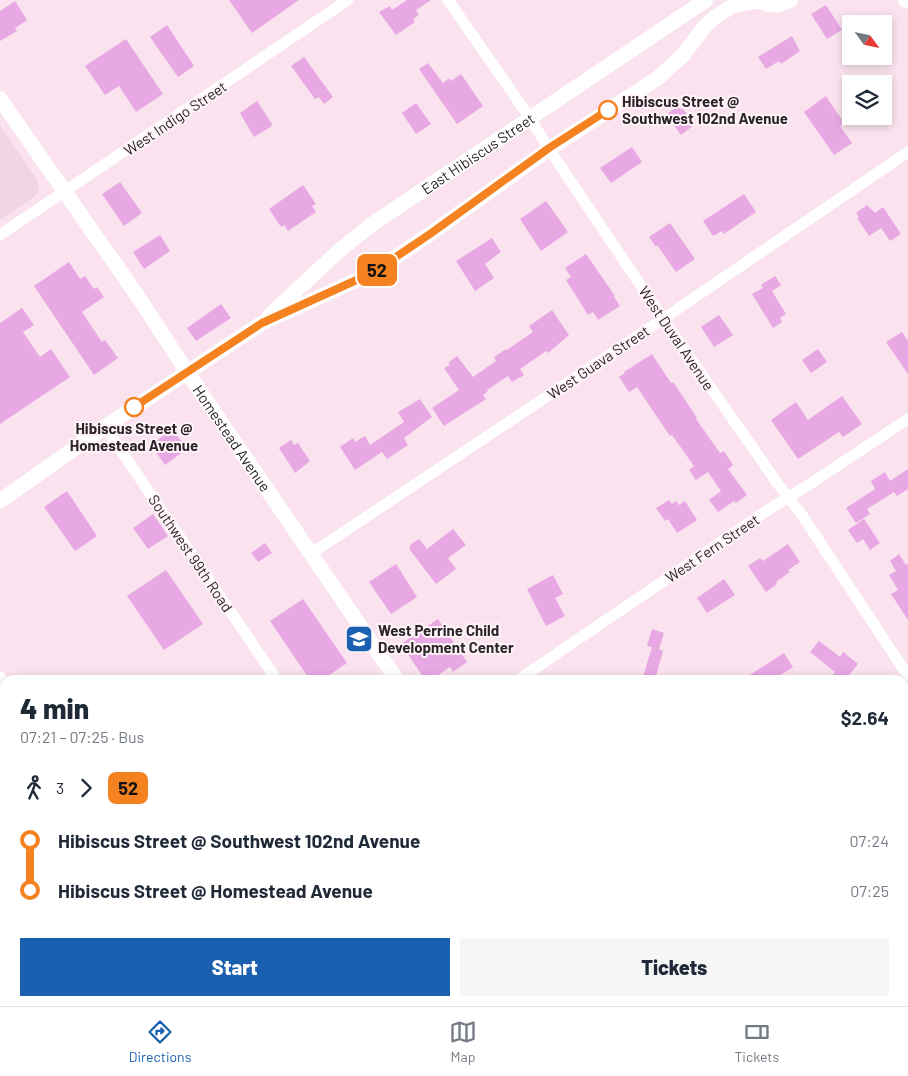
<!DOCTYPE html>
<meta charset="utf-8">
<style>
:root{--surface:#fff;--page:#f6f6f7;--text:#1f2937;--muted:#747a83;--line:#e0e1e3;--accent:#1b60b0}
body{margin:0;font-family:Barlow,sans-serif;background:var(--page);color:var(--text);height:100vh;display:flex;flex-direction:column;font-size:19px;white-space:nowrap}
*{box-sizing:border-box;margin:0}
p{font-size:16px;color:var(--muted)}
.icon{flex:none;width:28px;height:28px;fill:none;stroke:currentColor;stroke-width:2;stroke-linecap:round;stroke-linejoin:round}
.map{position:relative;flex:1;overflow:hidden}
.sheet{position:absolute;left:0px;top:675px;width:909px;height:331px;display:flex;flex-direction:column;background:var(--surface);border-radius:15px 15px 0 0;box-shadow:0 2px 8px #0003}
.sheet>*{flex:none}
.badge{padding:0 10px;border-radius:8px;font-size:18px;line-height:32px}
.needle{width:32px;rotate:123deg}
.buttons{position:absolute;left:842px;top:15px;display:grid;gap:10px}
.buttons a{display:grid;place-items:center;width:50px;height:50px;border-radius:0px;background:var(--surface);box-shadow:0 2px 8px #0003;font-size:25px}
.map>.badge{position:absolute;translate:-50% -50%;box-shadow:0 0 0 2px #fff}
.legs{display:flex;align-items:center;gap:8px;height:55px;padding:0 20px;font-size:16px}
.legs p{margin-inline-start:auto}
.head{display:flex;align-items:center;justify-content:space-between;height:85px;padding:0 20px}
h1{font-size:28px;font-weight:800;line-height:38px}
.cta{display:flex;gap:10px;margin-top:auto;padding:10px 20px}
.cta a{flex:1;height:58px;border-radius:0px;background:var(--accent);color:#fff;font-size:20px;font-weight:800;line-height:58px;text-align:center}
.cta a+a{background:var(--page);color:var(--text)}
ul{padding:0 20px;list-style:none}
li{display:flex;align-items:center;gap:18px;height:50px;font-size:19px}
li i{display:grid;place-items:center;width:8px;height:100%;margin:0 6px;background:currentColor}
li i::after{content:'';width:12px;height:12px;margin:-6px;border:4px solid;border-radius:50%;background:var(--surface)}
li p{margin-inline-start:auto}
li:first-child i{background:linear-gradient(#0000 50%,currentColor 0)}
li:last-child i{background:linear-gradient(currentColor 50%,#0000 0)}
.menu{display:flex;justify-content:space-around;align-items:center;height:70px;border-top:1px solid var(--line);background:var(--surface);font-size:14px;color:var(--muted)}
.menu a{display:grid;justify-items:center;gap:2px}
.menu .active{color:var(--accent)}
.map>svg:first-child{display:block}
</style>
<div class="map">
<svg width="908" height="1006" viewBox="0 0 908 1006">
<rect width="100%" height="100%" fill="#fae3ee"/>
<g fill="#f2d4e2">
<polygon points="0,125 38,181 39,187 38,192 34,197 0,220"/>
<polygon points="0,709 5,717 5,896 0,899"/>
</g>
<g fill="#e8a8e4">
<polygon points="229,0 299,0 252,33"/>
<polygon points="407,0 431,0 416,10 419,15 413,19 415,22 396,35 379,12 390,6 392,10"/>
<polygon points="15,1 27,20 15,28 17,31 0,41 0,11"/>
<polygon points="826,5 842,30 827,39 811,14"/>
<polygon points="167,25 194,66 178,77 150,37"/>
<polygon points="792,36 800,51 781,64 779,61 766,69 758,57"/>
<polygon points="126,39 163,94 136,112 119,86 105,95 85,66"/>
<polygon points="304,57 333,97 324,104 319,97 315,99 291,66"/>
<polygon points="428,63 443,83 449,78 451,81 461,74 483,106 457,124 419,69"/>
<polygon points="826,96 844,123 840,126 852,143 834,155 804,112"/>
<polygon points="257,101 272,124 271,125 272,126 254,137 240,113"/>
<polygon points="416,103 431,124 416,134 402,113"/>
<polygon points="678,106 681,110 682,108 695,124 681,135 669,118 670,117 668,113"/>
<polygon points="632,147 642,162 611,183 600,168"/>
<polygon points="120,182 142,213 124,226 102,194"/>
<polygon points="303,185 316,204 312,206 316,212 288,231 284,225 281,227 269,209"/>
<polygon points="744,194 756,212 724,234 722,231 713,236 703,221"/>
<polygon points="546,201 568,232 541,251 520,219"/>
<polygon points="867,205 875,213 883,207 901,234 890,241 881,228 869,236 857,218 859,217 856,213"/>
<polygon points="670,223 695,259 676,272 657,245 656,247 649,237"/>
<polygon points="160,235 170,251 144,269 133,252"/>
<polygon points="492,238 501,252 485,264 494,278 475,291 456,261"/>
<polygon points="586,254 615,296 614,297 620,306 598,320 593,312 588,315 566,280 571,277 565,268"/>
<polygon points="69,262 80,279 85,276 94,289 97,287 104,297 82,312 102,342 105,340 118,358 94,375 34,286"/>
<polygon points="775,276 781,285 772,291 786,314 780,318 782,322 773,328 752,294 763,288 761,285"/>
<polygon points="221,304 231,318 196,341 187,328"/>
<polygon points="22,308 34,325 23,332 40,357 51,349 70,377 0,424 0,323"/>
<polygon points="552,310 569,335 548,353 546,351 520,369 524,375 512,382 508,376 487,390 488,391 483,395 486,399 444,426 432,408 459,390 444,368 450,365 448,363 457,356 473,377 496,361 494,357 506,349 507,350 533,332 529,326"/>
<polygon points="719,315 733,335 714,347 701,327"/>
<polygon points="902,332 908,341 908,374 886,342"/>
<polygon points="818,349 827,362 811,373 802,360"/>
<polygon points="652,354 671,383 673,382 682,395 697,418 696,419 720,453 724,451 733,465 728,469 747,495 736,503 734,501 718,512 709,500 721,491 708,472 696,480 689,470 694,466 672,435 670,436 637,387 629,392 619,377 625,373 624,372"/>
<polygon points="842,396 862,424 843,437 839,432 798,459 771,420 796,402 808,420"/>
<polygon points="420,399 432,417 404,438 408,445 387,459 382,452 355,470 340,447 353,438 355,442 365,436 370,445 404,422 398,412"/>
<polygon points="172,429 187,449 165,465 151,445"/>
<polygon points="291,440 294,445 298,443 310,461 295,473 279,448"/>
<polygon points="908,469 908,489 897,496 894,492 867,509 870,514 856,523 846,508 875,489 871,481 885,472 890,481"/>
<polygon points="67,491 97,536 75,551 44,507"/>
<polygon points="669,500 672,504 676,501 679,505 685,501 697,520 677,533 668,519 665,521 656,508"/>
<polygon points="153,514 168,536 148,549 133,528"/>
<polygon points="864,519 880,543 870,550 863,539 857,543 848,530"/>
<polygon points="453,529 466,545 448,558 456,569 436,584 410,550 410,545 419,539 427,549"/>
<polygon points="265,543 272,553 258,562 251,553"/>
<polygon points="788,544 800,562 788,570 790,572 776,582 777,584 766,592 748,566 760,558 763,561"/>
<polygon points="899,554 906,565 908,563 908,620 891,594 898,590 889,575 896,571 890,561"/>
<polygon points="396,564 417,597 391,614 369,582"/>
<polygon points="166,570 203,624 164,650 127,596"/>
<polygon points="553,575 563,594 555,598 565,616 546,626 527,589"/>
<polygon points="724,579 735,595 707,613 697,598"/>
<polygon points="303,599 347,663 322,680 310,680 270,621"/>
<polygon points="438,619 467,662 453,672 450,667 431,680 425,680 401,644"/>
<polygon points="652,629 664,633 659,649 663,651 655,680 642,680 652,647 647,646"/>
<polygon points="819,641 840,657 843,652 858,664 845,680 828,680 835,672 810,652"/>
<polygon points="784,653 793,667 773,680 742,680"/>
</g>
<g fill="none" stroke-linecap="round" stroke-linejoin="round">
<g stroke="#fff" stroke-width="11">
<polyline points="448,0 530,118 549,149 672,332 778,484 802,515 908,676"/>
<polyline points="0,235 348,0"/>
<polyline points="105,427 277,680"/>
<polyline points="312,553 663,319 908,152"/>
<polyline points="0,677 5,684"/>
<polyline points="518,680 774,506 807,486 908,419"/>
<polyline points="904,690 908,689"/>
<polyline points="904,872 908,878"/>
<polyline points="218,1001 221,1006"/>
<polyline points="431,1006 435,1001"/>
<polyline points="631,1006 638,1001"/>
</g>
<g stroke="#fff" stroke-width="15">
<path d="M758,0C770,7 779,6 791,0"/>
<polyline points="905,0 908,1"/>
<path id="s1" d="M0,99L141,301L187,372L397,680"/>
<path id="s2" d="M270,315L341,249L371,225L706,0"/>
<polyline points="0,501 109,424 262,323 372,273 430,234 549,149 658,78 683,55 706,25 715,17 734,5 758,1"/>
<polyline points="615,1001 618,1006"/>
</g>
<g stroke="#e0849c" stroke-width="20">
<polyline points="0,970 5,977"/>
<polyline points="21,1001 25,1006"/>
</g>
</g>
<g fill="none" stroke-linecap="round" stroke-linejoin="round">
<g stroke="#fff" stroke-width="11">
<polyline id="line-1" points="134,407 262,323 372,273 430,234 549,148 608,110"/>
</g>
<use href="#line-1" stroke="#f58220" stroke-width="8"/>
</g>
<defs>
<g id="school-square" transform="scale(1.4375)"><rect x="-9" y="-9" width="18" height="18" rx="4" fill="#1b60b0" stroke="#fef4f9"/><path d="M0-5L7-2L0 1L-7-2ZM-4 1L0 2.5L4 1V4Q0 6-4 4Z" fill="#fff"/></g>
</defs>
<g fill-rule="evenodd">
<use href="#school-square" x="359" y="639"/>
</g>
<g fill="#fff" stroke="#f58220" stroke-width="2.5">
<circle cx="608" cy="110" r="9"/>
<circle cx="134" cy="407" r="9"/>
</g>
<g text-anchor="middle" dominant-baseline="central" stroke-width="4" stroke-linejoin="round" paint-order="stroke">
<g font-size="15" font-weight="bold" fill="#2c2428" stroke="#fef4f9" text-anchor="start">
<text x="622" y="101">Hibiscus Street @<tspan x="622" dy="17">Southwest 102nd Avenue</tspan></text>
<text x="134" y="428" text-anchor="middle">Hibiscus Street @<tspan x="134" dy="17">Homestead Avenue</tspan></text>
</g>
<g font-size="15" fill="#2c2428" stroke="#fef4f9">
<text transform="translate(175 118) rotate(-34)">West Indigo Street</text>
<text stroke="none"><textPath href="#s2" startOffset="264">East Hibiscus Street</textPath></text>
<text transform="translate(677 338) rotate(56)">West Duval Avenue</text>
<text transform="translate(598 362) rotate(-34)">West Guava Street</text>
<text stroke="none"><textPath href="#s1" startOffset="411">Homestead Avenue</textPath></text>
<text transform="translate(712 548) rotate(-34)">West Fern Street</text>
<text transform="translate(191 553) rotate(56)">Southwest 99th Road</text>
</g>
<g font-size="15" font-weight="bold" fill="#2c2428" stroke="#fef4f9" text-anchor="start">
<text x="378" y="630">West Perrine Child<tspan x="378" dy="17">Development Center</tspan></text>
</g>
</g>
</svg>
<div class="buttons">
<a><svg class="needle" viewBox="-14 -14 28 28"><path d="M0-13l5 13h-10z" fill="#e53935"/><path d="M0 13l5-13h-10z" fill="#747a83"/></svg></a>
<a><svg class="icon" aria-label="layers" viewBox="0 0 24 24"><path d="M12 4l9 5-9 5-9-5zM3 14l9 5 9-5"/></svg></a>
</div>
<b class="badge" style="left:377px;top:270px;background:#f58220;color:#111">52</b>
<section class="sheet">
<div class="head"><div><h1>4 min</h1><p>07:21 – 07:25 · Bus</p></div><b>$2.64</b></div>
<div class="legs"><svg class="icon" aria-label="walk" viewBox="0 0 24 24"><circle cx="13" cy="4" r="2"/><path d="M13 8l-2 6 4 7M11 14l-3 7M7 12l3-4h3l4 4"/></svg>3<svg class="icon" aria-label="forward" viewBox="0 0 24 24"><path d="M9 5l7 7-7 7"/></svg><b class="badge" style="background:#f58220;color:#111">52</b></div>
<ul>
<li><i style="color:#f58220"></i><b>Hibiscus Street @ Southwest 102nd Avenue</b><p>07:24</p></li>
<li><i style="color:#f58220"></i><b>Hibiscus Street @ Homestead Avenue</b><p>07:25</p></li>
</ul>
<div class="cta"><a>Start</a><a>Tickets</a></div>
</section>
</div>
<nav class="menu">
<a class="active"><svg class="icon" aria-label="directions" viewBox="0 0 24 24"><path d="M12 3l9 9-9 9-9-9zM9 14v-3h6M13 9l2 2-2 2"/></svg>Directions</a>
<a><svg class="icon" aria-label="map" viewBox="0 0 24 24"><path d="M3 6l6-2 6 2 6-2v14l-6 2-6-2-6 2zM9 4v14M15 6v14"/></svg>Map</a>
<a><svg class="icon" aria-label="tickets" viewBox="0 0 24 24"><path d="M3 7h18v10H3zM15 7v10"/></svg>Tickets</a>
</nav>
